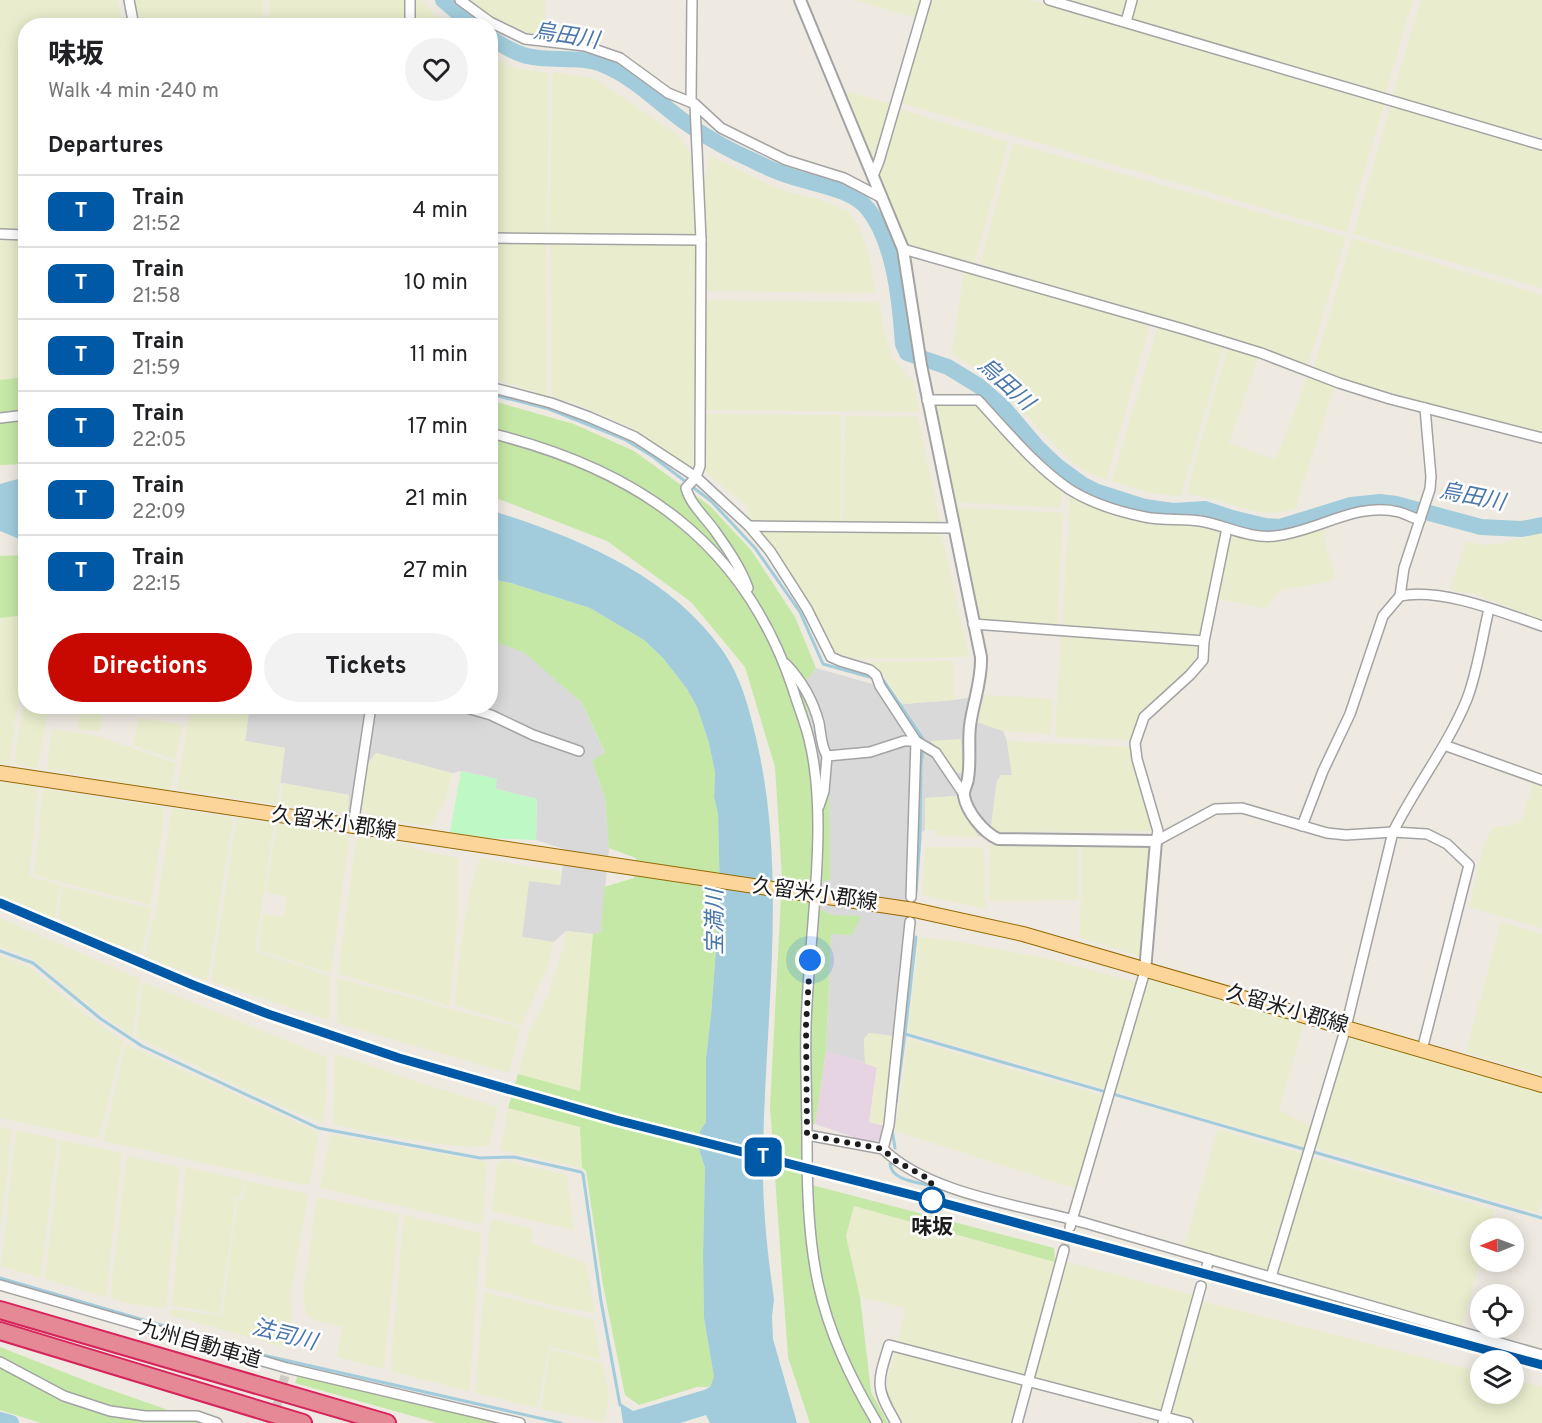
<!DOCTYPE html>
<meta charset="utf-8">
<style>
:root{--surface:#fff;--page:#f2f2f2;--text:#202124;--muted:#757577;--line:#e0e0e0;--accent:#c80901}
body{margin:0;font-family:Overpass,"Noto Sans JP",sans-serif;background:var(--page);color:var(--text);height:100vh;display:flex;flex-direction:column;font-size:22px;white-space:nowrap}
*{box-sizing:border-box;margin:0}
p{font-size:20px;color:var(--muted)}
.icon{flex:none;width:33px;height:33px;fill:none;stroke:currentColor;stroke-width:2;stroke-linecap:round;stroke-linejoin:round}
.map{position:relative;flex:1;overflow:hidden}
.panel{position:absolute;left:18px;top:18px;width:480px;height:696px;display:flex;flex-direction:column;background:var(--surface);border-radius:24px;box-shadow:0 3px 15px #0003}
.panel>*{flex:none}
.badge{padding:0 12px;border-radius:9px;font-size:21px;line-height:39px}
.needle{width:39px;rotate:269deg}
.buttons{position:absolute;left:1470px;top:1218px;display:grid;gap:12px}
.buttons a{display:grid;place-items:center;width:54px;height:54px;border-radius:50%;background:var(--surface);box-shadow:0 3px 15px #0003;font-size:30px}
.you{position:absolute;width:30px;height:30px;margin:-15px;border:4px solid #fff;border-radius:50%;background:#1a73e8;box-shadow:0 0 0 9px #1a73e833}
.map>.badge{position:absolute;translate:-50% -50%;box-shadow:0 0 0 3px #fff}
h2{padding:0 30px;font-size:22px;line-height:54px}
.round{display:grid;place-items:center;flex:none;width:63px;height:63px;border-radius:32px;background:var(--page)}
.headline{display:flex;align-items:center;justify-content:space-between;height:102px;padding:0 30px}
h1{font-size:28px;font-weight:700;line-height:45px}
.button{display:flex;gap:12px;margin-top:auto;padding:12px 30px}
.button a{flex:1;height:69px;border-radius:36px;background:var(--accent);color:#fff;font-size:24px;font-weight:700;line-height:69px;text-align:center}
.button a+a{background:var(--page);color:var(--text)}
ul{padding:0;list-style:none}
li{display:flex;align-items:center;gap:18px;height:72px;padding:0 30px;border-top:2px solid var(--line)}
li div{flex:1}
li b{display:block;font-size:22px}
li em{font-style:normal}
li .badge{min-width:66px;font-weight:700;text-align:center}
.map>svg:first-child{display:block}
</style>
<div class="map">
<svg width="1542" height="1423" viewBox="0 0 1542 1423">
<rect width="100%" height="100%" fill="#eeeae2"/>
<g fill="#dad9d9">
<polygon points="491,640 525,652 582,703 605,754 592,761 605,798 609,848 601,932 593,934 566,931 554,942 522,937 529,880 560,885 562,872 564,849 536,840 537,799 496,789 496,779 461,771 452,773 376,753 368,763 362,809 348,811 349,795 280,783 285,748 245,741 249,712 224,707 490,706"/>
<polygon points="816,668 876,685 903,704 954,700 984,695 977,722 1003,731 1007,741 1012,775 997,780 991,827 979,837 961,809 957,796 925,798 925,830 912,839 907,938 896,1035 892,1036 869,1033 864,1039 865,1063 826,1051 832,915 807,902 829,782 821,766 802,686"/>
</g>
<polygon fill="#e7d4e2" points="826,1051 877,1067 869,1122 886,1126 883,1140 868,1142 815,1124"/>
<g fill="#e9edcd">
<polygon points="0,0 118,0 123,25 26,26 25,232 0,232"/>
<polygon points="134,0 263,0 263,25 139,25"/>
<polygon points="269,0 408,0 408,25 269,26"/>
<polygon points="414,0 422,0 444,25 414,26"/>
<polygon points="469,0 545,0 545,37 518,31 489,17"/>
<polygon points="854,0 923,0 918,19"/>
<polygon points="931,0 1030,0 1382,101 1384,105 1346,232 901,103"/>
<polygon points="1065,0 1128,0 1123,17"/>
<polygon points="1136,0 1413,0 1385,94 1130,19"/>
<polygon points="1421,0 1542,0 1542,138 1395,97 1393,93"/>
<polygon points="490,56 516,68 549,73 547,235 491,235"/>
<polygon points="553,72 594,78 677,134 689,150 694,171 696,235 549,236"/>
<polygon points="846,91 892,104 874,163"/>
<polygon points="1391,105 1542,148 1542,288 1353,234"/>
<polygon points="900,109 1008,142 974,264 908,247 878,174 884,162"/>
<polygon points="1013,143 1346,237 1308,365 1186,325 980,264"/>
<polygon points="710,155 762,181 788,192 821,200 848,211 859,227 868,251 876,293 705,291 705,181"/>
<polygon points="1352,238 1542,295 1542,433 1383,392 1315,370 1314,367"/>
<polygon points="0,239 26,239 25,377 0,380"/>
<polygon points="490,242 546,242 547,396 505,382 491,380"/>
<polygon points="550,243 695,244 693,468 626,426 575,403 552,397"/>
<polygon points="964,272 1150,324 1106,480 1083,470 1064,455 990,378 952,353"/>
<polygon points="704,300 878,302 890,356 913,381 919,412 704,410"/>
<polygon points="1158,326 1224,346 1181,496 1151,493 1112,481"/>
<polygon points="1228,346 1259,356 1229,443 1276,460 1308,375 1335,385 1295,509 1274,513 1258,512 1205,497 1186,494"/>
<polygon points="934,403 978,404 1014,445 1044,476 1062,489 1061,508 954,502"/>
<polygon points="703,414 841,415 840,523 751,523 747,519 748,507 702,469"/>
<polygon points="845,416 918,417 940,522 843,523"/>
<polygon points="1070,495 1146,522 1194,524 1223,530 1203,635 1062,626"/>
<polygon points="956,507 1063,513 1057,628 981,622"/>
<polygon points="1325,529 1325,542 1335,577 1324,583 1284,589 1276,595 1265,610 1260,607 1217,599 1228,538 1231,538 1233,534 1264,541 1278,541"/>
<polygon points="757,531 941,531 969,657 851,659 840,657 830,646 813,612 788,570"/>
<polygon points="1542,533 1542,620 1475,594 1450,590 1466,541 1483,545 1498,544"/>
<polygon points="25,615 25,660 9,763 5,765 0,764 0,627 2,617"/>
<polygon points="1061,636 1198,645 1195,661 1139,715 1131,740 1055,737"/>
<polygon points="954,661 954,700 903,704 881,671 863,662"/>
<polygon points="25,691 26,706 49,707 37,768 14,764"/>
<polygon points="984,695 1053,699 1051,734 1003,731 977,722"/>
<polygon points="80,707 102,707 100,731 78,730"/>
<polygon points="191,707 224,707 249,712 245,741 285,748 277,805 177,789"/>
<polygon points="139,718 183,725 175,760 133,745"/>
<polygon points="52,729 97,736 176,763 172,785 168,791 47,769"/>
<polygon points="961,739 963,773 957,773 939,749 930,741"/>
<polygon points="1007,741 1130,747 1154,831 995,832 991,827 997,781 1001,775 1012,775"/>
<polygon points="376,753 452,773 446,798 432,826 372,818 362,809 368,763"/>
<polygon points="0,781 37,786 38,793 29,876 61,885 54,918 0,896"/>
<polygon points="1533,782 1542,785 1542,928 1469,907 1484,844 1493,828 1515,824 1522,820"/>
<polygon points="283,783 349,795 348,811 342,813 280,805"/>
<polygon points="43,789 163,807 163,829 150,905 34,875"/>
<polygon points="957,796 961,809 979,837 937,836 936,830 925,830 925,798"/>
<polygon points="172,808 233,818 208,981 145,957 152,920 155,919"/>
<polygon points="237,817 274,824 255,951 329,976 329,1020 212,982 212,975"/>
<polygon points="277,823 345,833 349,841 331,971 326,972 258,950 263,914 284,917 287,898 266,891"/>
<polygon points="360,837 410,844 415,849 458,858 458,911 450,1006 338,974 356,842"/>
<polygon points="990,845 1079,846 1078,900 989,901"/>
<polygon points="1145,845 1149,851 1140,956 1080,938 1082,846"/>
<polygon points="925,847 983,847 986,909 922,895"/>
<polygon points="480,858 562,872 560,885 529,881 522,937 554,942 548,966 521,1026 455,1005 460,951 470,890"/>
<polygon points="63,886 151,908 142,954 90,934 57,918"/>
<polygon points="0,918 140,979 132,1036 74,994 45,968 29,957 0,947"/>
<polygon points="1501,922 1542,934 1542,1075 1466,1052"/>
<polygon points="566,931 593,934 580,1092 518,1074 530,1030 547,997 563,949"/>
<polygon points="919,937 959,942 1046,958 1136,982 1105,1089 908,1032"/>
<polygon points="0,956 29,967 89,1017 123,1041 99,1139 0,1118"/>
<polygon points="337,978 521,1028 509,1073 337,1023"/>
<polygon points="1147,978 1304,1023 1279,1110 1312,1127 1306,1148 1114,1091"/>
<polygon points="143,982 327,1057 325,1109 322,1123 259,1096 136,1037"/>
<polygon points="869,1033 892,1036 886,1126 869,1122 877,1068 865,1063 864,1039"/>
<polygon points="1347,1035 1542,1092 1542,1199 1538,1213 1314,1148"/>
<polygon points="908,1039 1104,1096 1077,1189 895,1131"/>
<polygon points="126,1044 319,1133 310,1183 305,1185 103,1141"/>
<polygon points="337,1054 415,1081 498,1107 489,1146 470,1147 439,1144 375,1134 333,1124 335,1056"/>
<polygon points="508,1108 580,1127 582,1168 500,1150"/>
<polygon points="0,1127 12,1130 0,1234"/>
<polygon points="1218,1129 1304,1154 1270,1270 1267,1271 1184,1246"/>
<polygon points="16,1130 57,1139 41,1278 1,1266"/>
<polygon points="330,1134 487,1162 483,1220 479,1224 320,1188"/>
<polygon points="61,1140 122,1153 106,1297 45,1279"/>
<polygon points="127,1156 180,1167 166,1308 131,1304 110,1298"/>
<polygon points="1312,1157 1495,1210 1490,1228 1480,1228 1480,1261 1462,1327 1277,1275"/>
<polygon points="504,1160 567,1175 574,1230 492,1211 497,1163"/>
<polygon points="186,1167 244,1180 241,1197 236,1197 220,1314 172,1305"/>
<polygon points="246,1181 305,1193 308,1196 291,1293 292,1332 287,1348 170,1315 171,1309 222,1316 238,1199 243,1200"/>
<polygon points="317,1197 399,1214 384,1369 337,1357 342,1326 320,1322 306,1315 303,1296"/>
<polygon points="854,1206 1055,1262 1025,1377 898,1342 905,1308 860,1297 846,1236"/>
<polygon points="404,1215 481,1233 469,1391 390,1371"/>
<polygon points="492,1219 533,1229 531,1243 586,1263 595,1313 556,1306 485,1287 489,1232"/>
<polygon points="1064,1261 1193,1295 1160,1412 1034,1378"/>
<polygon points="484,1292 594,1320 601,1360 549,1346 538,1408 475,1393"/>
<polygon points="1202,1301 1480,1372 1480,1394 1514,1394 1514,1380 1542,1387 1542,1423 1204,1423 1172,1415"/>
<polygon points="550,1349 602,1363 608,1388 609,1402 604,1422 541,1409"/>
<polygon points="895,1351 1023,1385 1013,1423 902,1423 885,1396 886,1386"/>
</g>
<g fill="#c5e8a7">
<polygon points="25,377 25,464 0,465 0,380"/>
<polygon points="490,400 574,424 634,451 710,506 751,550 795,617 816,668 802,686 821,766 829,782 830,880 809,884 807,902 832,915 861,916 852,935 831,934 826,1051 815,1124 803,1127 804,1183 1054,1248 1055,1262 854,1206 846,1236 860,1297 871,1392 888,1423 810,1423 788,1357 770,1107 782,878 775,767 745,667 691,602 607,541 491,496"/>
<polygon points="25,555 25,615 0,618 0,556"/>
<polygon points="491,579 511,583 590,608 644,640 663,658 687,689 697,707 709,743 715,773 714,797 718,814 720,897 711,1015 706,1058 706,1122 700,1131 698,1146 705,1168 703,1254 704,1318 714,1377 710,1387 697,1387 639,1405 625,1395 603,1285 586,1171 582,1168 580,1127 508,1108 518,1074 580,1091 593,934 601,932 604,887 634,878 636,858 609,848 605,798 592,761 605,753 582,703 525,653 491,640"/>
<polygon points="0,1347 94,1384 205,1423 41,1423 0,1410"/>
<polygon points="298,1375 501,1423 437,1423 295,1383"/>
</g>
<polygon fill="#bef9c5" points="461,771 497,779 496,789 537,799 536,840 487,838 450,832"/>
<g fill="#a2ccdc">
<polygon points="25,477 25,543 22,543 17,538 0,531 0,484"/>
<path d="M490,510C576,537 669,574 723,651C741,677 749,708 756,738C788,873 765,1017 763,1154C762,1202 767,1251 774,1299L772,1317L773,1339L797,1423H710L706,1415L680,1423H623L620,1403L633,1411L704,1390L710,1387L714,1377L704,1318L703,1254L705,1168L698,1146L700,1131L706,1122V1058L711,1015L720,897L718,814L714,797L715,773L709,743L697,707L687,689L663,658L644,640L590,608L511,583L491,579Z"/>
</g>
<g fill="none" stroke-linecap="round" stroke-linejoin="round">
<g stroke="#a2ccdc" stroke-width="3">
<polyline points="490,394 549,409 624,439 652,456 711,501 755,548 800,612 823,664 884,681 922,737 923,742"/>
<polyline points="916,892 920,839 921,766 923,748"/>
<polyline points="916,937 905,1034 1542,1218"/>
<polyline points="0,951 33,963 101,1019 142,1046 318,1128 480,1158 514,1157 581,1172 583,1174 601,1301 620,1405"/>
<polyline points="896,1102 905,1034"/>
<polyline points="892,1129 895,1148"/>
<path d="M890,1164C892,1181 918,1182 932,1186"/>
<polyline points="0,1278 267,1356 561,1423"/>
</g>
<g stroke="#a2ccdc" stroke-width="16">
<polyline points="443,0 473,26"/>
<path d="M490,38C502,45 514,53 527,56C552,62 580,55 604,65C636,78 660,105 689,125C708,138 731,151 752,160C764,166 777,172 790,176C815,185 851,188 868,209C895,243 900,303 903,344L907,353L948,367L979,386L1004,408L1037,447L1057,466L1083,485L1095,491L1145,507L1173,511L1205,509L1232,518L1265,526L1280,527L1351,505L1380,502L1396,504L1481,527L1522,529L1542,525"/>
<polyline points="0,1420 11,1423"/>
</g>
<g stroke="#cecbc4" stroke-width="9" stroke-dasharray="9 4.5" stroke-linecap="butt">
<polyline points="1064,1250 1070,1227"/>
<polyline points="272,1423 285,1376"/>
</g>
<g stroke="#a3a3a3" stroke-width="12">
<g id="minor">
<polyline points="129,0 134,26"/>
<polyline points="460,0 490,22 525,39 585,46 620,58 668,93 695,104 721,128 786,160 844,178 882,198"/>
<polyline points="1049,0 1542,145"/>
<polyline points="1126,22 1132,0"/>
<polyline points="410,26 410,0"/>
<polyline points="691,102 692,0"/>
<path d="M695,104L701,240L700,466L696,477L686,488C690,504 705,517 715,531C727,548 741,568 748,588"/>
<polyline points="873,176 879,161 926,0"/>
<polyline points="0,234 26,235"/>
<polyline points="490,238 701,240"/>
<polyline points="903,249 1183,329 1261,353 1339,383 1390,399 1542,438"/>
<polyline points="490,387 551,403 589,417 635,437 696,477 749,526 770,551 807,609 831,657 840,661 870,670 876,675 880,686 916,741 911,897"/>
<path d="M927,400H978C1007,431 1034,465 1069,489C1091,503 1120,512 1145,517C1163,521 1182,518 1200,521C1225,525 1249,539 1275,536C1316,532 1357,501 1399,512C1406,514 1413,518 1420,520"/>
<polyline points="0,418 26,415"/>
<path d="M490,433C637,469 744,542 793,689C798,706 805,722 809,739C816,767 818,798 818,827C818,893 808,959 806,1026C805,1063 807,1100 807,1137C807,1186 808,1236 818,1283C829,1334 851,1379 877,1423"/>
<polyline points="749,526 953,528"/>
<path d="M1400,596C1440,587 1504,613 1542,626"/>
<polyline points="973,624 1204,641"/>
<path d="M786,664C802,681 813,700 819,723C821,734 821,746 827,756"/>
<polyline points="460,706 491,715 533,735 579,751"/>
<polyline points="1444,745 1542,780"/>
<polyline points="819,806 824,791 827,756 870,752 904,741 916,741 936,753 963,793"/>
<polyline points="353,826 371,706"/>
<polyline points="1302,826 1323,771 1350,714 1383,616 1400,596 1404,568 1430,489 1431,477 1425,408"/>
<polyline points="1156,841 1215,809 1242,808 1327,833 1346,835 1393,832 1427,834 1447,844 1469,865 1422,1050"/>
<polyline points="1156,841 1158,831 1137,759 1135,743 1144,717 1190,675 1203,660 1204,641 1227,528"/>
<path d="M910,922L889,1125L883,1149C930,1195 1023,1205 1085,1223C1237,1268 1390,1311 1542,1355"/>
<polyline points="807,1135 883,1149"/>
<polyline points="1070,1227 1145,971"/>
<polyline points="1205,1273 1209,1259"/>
<path d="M1271,1277L1346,1027L1393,832C1415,787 1448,746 1467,699C1478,670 1482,638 1489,609"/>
<polyline points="0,1285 287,1368 520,1423"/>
<polyline points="0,1362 64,1396 110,1411 145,1416 197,1416 217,1423"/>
<path d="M896,1423C875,1387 877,1384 889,1345L1188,1423"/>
<polyline points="1017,1423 1064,1250"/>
<polyline points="1163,1423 1201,1286"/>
</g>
</g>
<g stroke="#a3a3a3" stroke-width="14">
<path id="tertiary" d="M800,0L903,249L921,365L981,657C982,681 973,702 970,726C968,743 971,761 968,778C968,784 963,789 964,796C967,812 983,832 998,839L1156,841L1145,971"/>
</g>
<g stroke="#946900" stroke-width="16">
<polyline id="primary" points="0,773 914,910 1023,934 1542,1085"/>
</g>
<g stroke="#d7245a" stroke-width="20">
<g id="motorway">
<polyline points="0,1310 387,1423"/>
<polyline points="0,1331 303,1423"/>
</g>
</g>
<use href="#minor" stroke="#fff" stroke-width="9"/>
<use href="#tertiary" stroke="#fff" stroke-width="10"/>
<use href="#primary" stroke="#fbd599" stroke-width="14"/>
<use href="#motorway" stroke="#e68996" stroke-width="16"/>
<path stroke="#6a6a6a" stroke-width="3" stroke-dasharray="12 12" stroke-linecap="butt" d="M0,903C114,952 228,1002 346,1041C539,1104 736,1148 932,1200C1135,1255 1339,1310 1542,1365"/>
</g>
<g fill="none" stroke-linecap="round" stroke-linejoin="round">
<g stroke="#fff" stroke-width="14">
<polyline id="line" points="0,903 193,985 268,1014 399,1058 616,1120 932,1200 1542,1365"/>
</g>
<use href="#line" stroke="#0059a6" stroke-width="9"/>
<polyline stroke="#1c1c1c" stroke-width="6" stroke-dasharray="0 10.8" points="810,960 806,1025 807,1135 883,1149 894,1160 931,1180 932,1200"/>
</g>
<circle fill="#fff" stroke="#0059a6" stroke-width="3" cx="932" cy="1200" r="12"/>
<g text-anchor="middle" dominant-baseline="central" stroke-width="5" stroke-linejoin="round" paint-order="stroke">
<g font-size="21" fill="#1c1c1c" stroke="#fff">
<text transform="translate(334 824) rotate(8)">久留米小郡線</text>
<text transform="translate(815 895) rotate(8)">久留米小郡線</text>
<text transform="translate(1287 1010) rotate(16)">久留米小郡線</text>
<text transform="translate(200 1345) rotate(16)">九州自動車道</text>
</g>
<g font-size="21" font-weight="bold" fill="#1c1c1c" stroke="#fff">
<text x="932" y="1228">味坂</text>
</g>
<g font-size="22" font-style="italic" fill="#4976ab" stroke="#fff">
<text transform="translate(566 37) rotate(9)">烏田川</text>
<text transform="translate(1005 385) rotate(42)">烏田川</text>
<text transform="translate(1472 498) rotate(11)">烏田川</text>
<text transform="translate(716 922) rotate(-90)">宝満川</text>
<text transform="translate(284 1336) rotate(14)">法司川</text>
</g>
</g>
</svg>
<div class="buttons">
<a><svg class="needle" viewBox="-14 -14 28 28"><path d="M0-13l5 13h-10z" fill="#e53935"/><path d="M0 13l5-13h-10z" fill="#757577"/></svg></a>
<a><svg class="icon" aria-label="locate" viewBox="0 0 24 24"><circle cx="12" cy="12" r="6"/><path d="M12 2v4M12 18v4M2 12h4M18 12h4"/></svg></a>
<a><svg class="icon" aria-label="layers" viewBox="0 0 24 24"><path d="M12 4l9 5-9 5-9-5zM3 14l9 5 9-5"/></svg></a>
</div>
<div class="you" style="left:810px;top:960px"></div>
<b class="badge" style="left:763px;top:1157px;background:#0059a6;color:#fff">T</b>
<section class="panel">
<div class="headline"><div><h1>味坂</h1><p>Walk · 4 min · 240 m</p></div><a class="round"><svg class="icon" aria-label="heart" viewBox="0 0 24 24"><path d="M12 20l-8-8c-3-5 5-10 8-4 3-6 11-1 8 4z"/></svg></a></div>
<h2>Departures</h2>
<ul>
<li><span class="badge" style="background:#0059a6;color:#fff">T</span><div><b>Train</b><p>21:52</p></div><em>4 min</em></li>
<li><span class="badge" style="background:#0059a6;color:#fff">T</span><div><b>Train</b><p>21:58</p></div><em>10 min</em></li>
<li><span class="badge" style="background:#0059a6;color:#fff">T</span><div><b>Train</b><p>21:59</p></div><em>11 min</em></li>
<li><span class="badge" style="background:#0059a6;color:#fff">T</span><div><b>Train</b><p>22:05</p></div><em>17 min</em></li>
<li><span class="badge" style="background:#0059a6;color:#fff">T</span><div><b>Train</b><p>22:09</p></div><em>21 min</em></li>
<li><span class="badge" style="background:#0059a6;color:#fff">T</span><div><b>Train</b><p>22:15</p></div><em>27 min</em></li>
</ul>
<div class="button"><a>Directions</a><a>Tickets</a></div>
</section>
</div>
